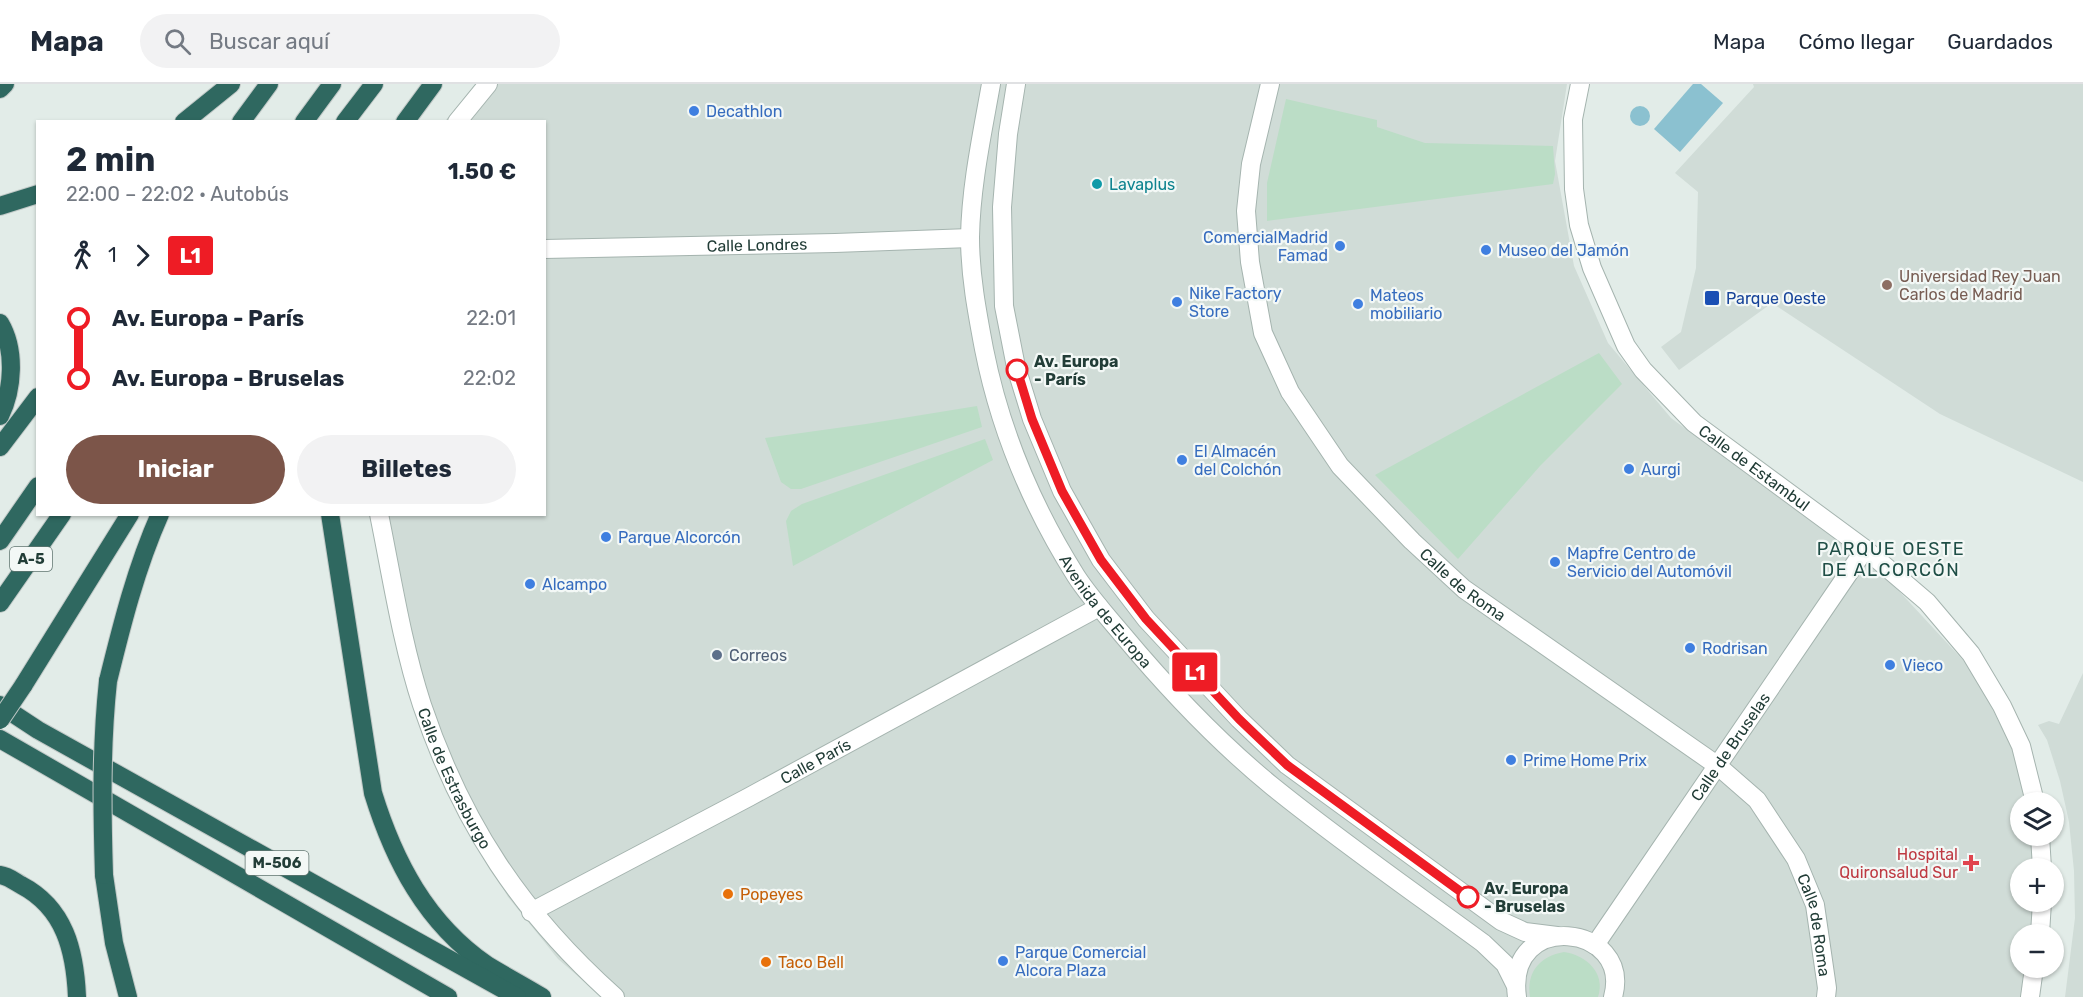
<!DOCTYPE html>
<html lang="es">
<meta charset="utf-8">
<style>
:root{--surface:#fff;--page:#f2f2f3;--text:#1f2937;--muted:#747a83;--line:#e0e1e3;--accent:#7c5549}
body{margin:0;font-family:Rubik,sans-serif;background:var(--page);color:var(--text);height:100vh;display:flex;flex-direction:column;font-size:22px;white-space:nowrap}
*{box-sizing:border-box;margin:0}
p{font-size:20px;color:var(--muted)}
.icon{flex:none;width:33px;height:33px;fill:none;stroke:currentColor;stroke-width:2;stroke-linecap:round;stroke-linejoin:round}
.map{position:relative;flex:1;overflow:hidden}
.drawer{position:absolute;left:36px;top:36px;width:510px;height:396px;display:flex;flex-direction:column;background:var(--surface);border-radius:0px;box-shadow:0 2px 4px #0004}
.drawer>*{flex:none}
.badge{padding:0 12px;border-radius:4px;font-size:21px;line-height:39px}
.buttons{position:absolute;left:2010px;top:708px;display:grid;gap:12px}
.buttons a{display:grid;place-items:center;width:54px;height:54px;border-radius:50%;background:var(--surface);box-shadow:0 2px 4px #0004;font-size:30px}
.map>.badge{position:absolute;translate:-50% -50%;box-shadow:0 0 0 3px #fff}
.legs{display:flex;align-items:center;gap:9px;height:66px;padding:0 30px;font-size:20px}
.legs p{margin-inline-start:auto}
.headline{display:flex;align-items:center;justify-content:space-between;height:102px;padding:0 30px}
h1{font-size:33px;font-weight:700;line-height:45px}
.primary-button{display:flex;gap:12px;margin-top:auto;padding:12px 30px}
.primary-button a{flex:1;height:69px;border-radius:36px;background:var(--accent);color:#fff;font-size:24px;font-weight:700;line-height:69px;text-align:center}
.primary-button a+a{background:var(--page);color:var(--text)}
ul{padding:0 30px;list-style:none}
li{display:flex;align-items:center;gap:21px;height:60px;font-size:22px}
li i{display:grid;place-items:center;width:9px;height:100%;margin:0 8px;background:currentColor}
li i::after{content:'';width:15px;height:15px;margin:-8px;border:4px solid;border-radius:50%;background:var(--surface)}
li p{margin-inline-start:auto}
li:first-child i{background:linear-gradient(#0000 50%,currentColor 0)}
li:last-child i{background:linear-gradient(currentColor 50%,#0000 0)}
header{display:flex;align-items:center;gap:36px;box-sizing:border-box;height:84px;padding:0 30px;background:var(--surface);border-bottom:2px solid var(--line)}
header strong{font-size:28px}
nav{display:flex;gap:33px;margin-inline-start:auto;font-size:21px}
.search{width:420px;height:54px;background:var(--page);display:flex;align-items:center;gap:15px;box-sizing:border-box;padding:0 21px;border-radius:33px;color:var(--muted);font-size:22px}
.map>svg:first-child{display:block}
</style>
<header>
<strong>Mapa</strong>
<div class="search"><svg class="icon" aria-label="search" viewBox="0 0 24 24"><circle cx="10" cy="10" r="6"/><path d="M15 15l6 6"/></svg>Buscar aquí</div>
<nav><a>Mapa</a><a>Cómo llegar</a><a>Guardados</a></nav>
</header>
<div class="map">
<svg width="2083" height="913" viewBox="0 0 2083 913">
<rect width="100%" height="100%" fill="#e2ece8"/>
<g fill="#d0dcd7">
<polygon points="476,0 1567,0 1555,77 1574,182 1608,259 1671,334 1885,492 1974,588 2013,666 2032,718 2020,718 2020,752 2040,752 2042,784 2020,784 2020,818 2042,818 2040,850 2020,850 2020,884 2034,884 2029,913 602,913 558,875 508,813 447,709 409,612 371,431 544,430 544,38 445,37"/>
<polygon points="1753,0 2083,0 2083,398 1940,330 1772,219 1679,286 1661,263 1681,248 1696,184 1698,108 1675,89 1754,3"/>
<polygon points="2083,589 2083,913 2065,913 2075,834 2074,787 2069,738 2060,697 2047,656 2038,641 2049,637 2059,640"/>
</g>
<g fill="#bbddc6">
<polygon points="1286,15 1377,36 1377,43 1425,59 1553,62 1555,90 1553,100 1267,137 1267,99"/>
<polygon points="1599,269 1622,300 1540,382 1458,475 1375,391"/>
<polygon points="977,322 982,343 801,405 791,405 781,398 765,354 866,340"/>
<polygon points="985,355 993,376 793,482 786,437 791,427 802,420"/>
<path d="M1564,868C1586,871 1606,889 1598,913H1530C1526,888 1540,872 1564,868Z"/>
</g>
<g fill="#8bc1d0">
<polygon points="1693,0 1701,0 1723,19 1680,68 1654,45"/>
<circle cx="1640" cy="32" r="10"/>
</g>
<g fill="none" stroke-linecap="round" stroke-linejoin="round">
<g stroke="#a5b4af" stroke-width="20">
<g id="minor">
<path id="s1" d="M991,0C982,51 971,101 970,153C970,191 977,228 984,265C1000,346 1032,422 1076,492C1089,512 1106,531 1122,550C1168,605 1217,657 1272,702C1340,757 1412,807 1483,859L1505,880L1515,900"/>
<polyline points="1016,0 1008,50 1002,123 1004,222 1016,283 1032,335 1062,407 1101,476 1146,535 1239,635 1287,681 1501,837 1525,848 1557,852"/>
<path id="s2" d="M1270,0L1251,80L1246,127L1250,178L1263,249L1290,308L1340,382L1412,457L1464,505L1718,682L1757,716L1796,775L1815,821L1827,904L1826,913"/>
<path id="s3" d="M1580,0L1573,35L1574,105L1579,141L1592,184L1626,262L1643,286L1694,339L1865,465L1927,518L1971,570L2002,622L2021,662L2035,718"/>
<polyline points="457,38 488,0"/>
<path id="s4" d="M544,165L835,159L970,154"/>
<path id="s5" d="M379,430C392,494 402,560 422,621C462,740 521,829 615,913"/>
<polyline points="2040,752 2042,784"/>
<path id="s6" d="M531,828L749,713L1099,523"/>
<polyline points="2040,850 2042,818"/>
<path id="s7" d="M1595,861L1865,465"/>
<path d="M1517,913C1505,825 1633,839 1613,913"/>
<polyline points="2030,913 2034,884"/>
</g>
</g>
<g stroke="#c1c9c7" stroke-width="20">
<g id="highway">
<polyline points="0,5 5,0"/>
<polyline points="184,38 231,0"/>
<polyline points="241,38 269,0"/>
<polyline points="304,38 332,0"/>
<polyline points="345,38 374,0"/>
<polyline points="405,38 433,0"/>
<polyline points="0,122 38,110"/>
<path d="M0,239C16,266 13,306 0,332"/>
<polyline points="0,363 38,313"/>
<path d="M330,430L373,709C394,777 426,839 487,881C505,892 524,902 542,913"/>
<polyline points="0,457 38,402"/>
<polyline points="0,519 62,430"/>
<path d="M108,597C122,540 136,484 160,430"/>
<polyline points="23,602 130,430"/>
<polyline points="0,621 38,646 517,913"/>
<polyline points="0,655 448,913"/>
<path d="M0,791C8,792 14,797 21,801C65,824 75,867 77,913"/>
<polyline points="104,791 114,859 128,913"/>
</g>
</g>
<use href="#minor" stroke="#fff" stroke-width="18"/>
<use href="#highway" stroke="#2f6860" stroke-width="18"/>
<g stroke="#c1c9c7" stroke-width="20" stroke-linecap="butt">
<g id="highway-bridge">
<polyline points="0,636 23,602"/>
<path d="M104,791C102,726 101,662 108,597"/>
</g>
</g>
<use href="#highway-bridge" stroke="#2f6860" stroke-width="18"/>
</g>
<g fill="none" stroke-linecap="round" stroke-linejoin="round">
<g stroke="#fff" stroke-width="14">
<polyline id="line-1" points="1017,286 1032,335 1062,407 1101,476 1146,535 1239,635 1287,681 1468,813"/>
</g>
<use href="#line-1" stroke="#ee1c25" stroke-width="9"/>
</g>
<g fill="#3f7fe0" stroke="#f3f8f6" stroke-width="2">
<circle cx="694" cy="27" r="6"/>
<circle cx="1340" cy="162" r="6"/>
<circle cx="1486" cy="166" r="6"/>
<circle cx="1177" cy="218" r="6"/>
<circle cx="1358" cy="220" r="6"/>
<circle cx="1182" cy="376" r="6"/>
<circle cx="1629" cy="385" r="6"/>
<circle cx="606" cy="453" r="6"/>
<circle cx="1555" cy="478" r="6"/>
<circle cx="530" cy="500" r="6"/>
<circle cx="1690" cy="564" r="6"/>
<circle cx="1890" cy="581" r="6"/>
<circle cx="1511" cy="676" r="6"/>
<circle cx="1003" cy="877" r="6"/>
</g>
<circle fill="#0f9aa8" stroke="#f3f8f6" stroke-width="2" cx="1097" cy="100" r="6"/>
<circle fill="#8d6e63" stroke="#f3f8f6" stroke-width="2" cx="1887" cy="201" r="6"/>
<rect fill="#1a4fb4" stroke="#f3f8f6" stroke-width="2" x="1704" y="206" width="16" height="16" rx="3"/>
<g fill="#fff" stroke="#ee1c25" stroke-width="3">
<circle cx="1017" cy="286" r="10"/>
<circle cx="1468" cy="813" r="10"/>
</g>
<circle fill="#5c6f8a" stroke="#f3f8f6" stroke-width="2" cx="717" cy="571" r="6"/>
<path fill="#e0444e" stroke="#f3f8f6" stroke-width="2" d="M1968 770h6v6h6v6h-6v6h-6v-6h-6v-6h6z"/>
<g fill="#e8710a" stroke="#f3f8f6" stroke-width="2">
<circle cx="728" cy="810" r="6"/>
<circle cx="766" cy="878" r="6"/>
</g>
<g text-anchor="middle" dominant-baseline="central" stroke-width="4.5" stroke-linejoin="round" paint-order="stroke">
<g fill="#f3f8f6" stroke="#617570" stroke-width="1.5">
<rect x="10" y="463" width="42" height="24" rx="4.5"/>
<rect x="245.5" y="767" width="63" height="24" rx="4.5"/>
</g>
<g font-size="15" font-weight="bold" fill="#223d37">
<text x="31" y="475">A-5</text>
<text x="277" y="779">M-506</text>
</g>
<g font-size="16" fill="#366cbe" stroke="#f3f8f6" text-anchor="start">
<text x="706" y="27">Decathlon</text>
<text x="1328" y="153" text-anchor="end">ComercialMadrid<tspan x="1328" dy="18">Famad</tspan></text>
<text x="1498" y="166">Museo del Jamón</text>
<text x="1189" y="209">Nike Factory<tspan x="1189" dy="18">Store</tspan></text>
<text x="1370" y="211">Mateos<tspan x="1370" dy="18">mobiliario</tspan></text>
<text x="1194" y="367">El Almacén<tspan x="1194" dy="18">del Colchón</tspan></text>
<text x="1641" y="385">Aurgi</text>
<text x="618" y="453">Parque Alcorcón</text>
<text x="1567" y="469">Mapfre Centro de<tspan x="1567" dy="18">Servicio del Automóvil</tspan></text>
<text x="542" y="500">Alcampo</text>
<text x="1702" y="564">Rodrisan</text>
<text x="1902" y="581">Vieco</text>
<text x="1523" y="676">Prime Home Prix</text>
<text x="1015" y="868">Parque Comercial<tspan x="1015" dy="18">Alcora Plaza</tspan></text>
</g>
<g font-size="16" fill="#0d838f" stroke="#f3f8f6" text-anchor="start">
<text x="1109" y="100">Lavaplus</text>
</g>
<g font-size="16" fill="#223d37" stroke="#f3f8f6">
<text stroke="none"><textPath href="#s4" startOffset="213">Calle Londres</textPath></text>
<text stroke="none"><textPath href="#s3" startOffset="450">Calle de Estambul</textPath></text>
<text stroke="none"><textPath href="#s2" startOffset="578">Calle de Roma</textPath></text>
<text stroke="none"><textPath href="#s1" startOffset="560">Avenida de Europa</textPath></text>
<text stroke="none"><textPath href="#s7" startOffset="240">Calle de Bruselas</textPath></text>
<text stroke="none"><textPath href="#s6" startOffset="322">Calle París</textPath></text>
<text stroke="none"><textPath href="#s5" startOffset="276">Calle de Estrasburgo</textPath></text>
<text stroke="none"><textPath href="#s2" startOffset="1083">Calle de Roma</textPath></text>
</g>
<g font-size="16" fill="#785e54" stroke="#f3f8f6" text-anchor="start">
<text x="1899" y="192">Universidad Rey Juan<tspan x="1899" dy="18">Carlos de Madrid</tspan></text>
</g>
<g font-size="16" fill="#164399" stroke="#f3f8f6" text-anchor="start">
<text x="1726" y="214">Parque Oeste</text>
</g>
<g font-size="16" font-weight="bold" fill="#223d37" stroke="#f3f8f6" text-anchor="start">
<text x="1034" y="277">Av. Europa<tspan x="1034" dy="18">- París</tspan></text>
<text x="1484" y="804">Av. Europa<tspan x="1484" dy="18">- Bruselas</tspan></text>
</g>
<g font-size="16" fill="#4e5e75" stroke="#f3f8f6" text-anchor="start">
<text x="729" y="571">Correos</text>
</g>
<g font-size="16" fill="#be3a42" stroke="#f3f8f6" text-anchor="end">
<text x="1958" y="770">Hospital<tspan x="1958" dy="18">Quironsalud Sur</tspan></text>
</g>
<g font-size="16" fill="#c56008" stroke="#f3f8f6" text-anchor="start">
<text x="740" y="810">Popeyes</text>
<text x="778" y="878">Taco Bell</text>
</g>
<g font-size="18" letter-spacing="1.5" fill="#1f4e46" stroke="#f3f8f6">
<text x="1891" y="465">PARQUE OESTE<tspan x="1891" dy="21">DE ALCORCÓN</tspan></text>
</g>
</g>
</svg>
<div class="buttons">
<a><svg class="icon" aria-label="layers" viewBox="0 0 24 24"><path d="M12 4l9 5-9 5-9-5zM3 14l9 5 9-5"/></svg></a>
<a>+</a>
<a>−</a>
</div>
<b class="badge" style="left:1195px;top:588px;background:#ee1c25;color:#fff">L1</b>
<section class="drawer">
<div class="headline"><div><h1>2 min</h1><p>22:00 – 22:02 · Autobús</p></div><b>1.50 €</b></div>
<div class="legs"><svg class="icon" aria-label="walk" viewBox="0 0 24 24"><circle cx="13" cy="4" r="2"/><path d="M13 8l-2 6 4 7M11 14l-3 7M7 12l3-4h3l4 4"/></svg>1<svg class="icon" aria-label="forward" viewBox="0 0 24 24"><path d="M9 5l7 7-7 7"/></svg><b class="badge" style="background:#ee1c25;color:#fff">L1</b></div>
<ul>
<li><i style="color:#ee1c25"></i><b>Av. Europa - París</b><p>22:01</p></li>
<li><i style="color:#ee1c25"></i><b>Av. Europa - Bruselas</b><p>22:02</p></li>
</ul>
<div class="primary-button"><a>Iniciar</a><a>Billetes</a></div>
</section>
</div>
